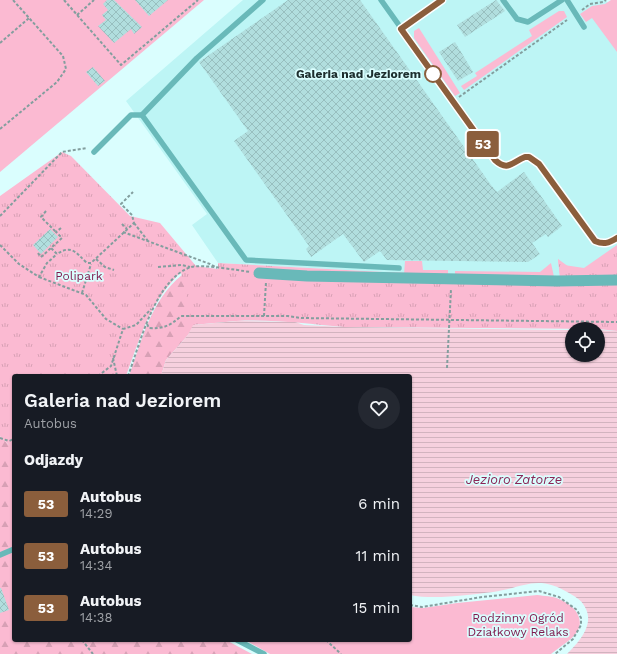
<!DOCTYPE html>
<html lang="pl">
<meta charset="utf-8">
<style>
:root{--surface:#171b24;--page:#242831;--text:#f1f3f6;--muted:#9ea1a6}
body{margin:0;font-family:"Work Sans",sans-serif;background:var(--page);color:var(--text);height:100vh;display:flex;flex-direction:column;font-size:15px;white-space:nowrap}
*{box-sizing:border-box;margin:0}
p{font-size:13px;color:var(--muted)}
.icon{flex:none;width:22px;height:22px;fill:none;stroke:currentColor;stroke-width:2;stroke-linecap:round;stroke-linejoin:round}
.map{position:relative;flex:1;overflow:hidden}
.sheet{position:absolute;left:12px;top:374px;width:400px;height:268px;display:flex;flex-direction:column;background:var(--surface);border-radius:4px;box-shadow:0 1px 3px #0004}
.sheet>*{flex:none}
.badge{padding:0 8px;border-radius:3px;font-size:14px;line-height:26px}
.fabs{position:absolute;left:565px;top:322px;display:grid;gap:8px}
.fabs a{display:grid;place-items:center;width:40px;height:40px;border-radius:50%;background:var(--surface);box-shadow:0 1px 3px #0004;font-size:20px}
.map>.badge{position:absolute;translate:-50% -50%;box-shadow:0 0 0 2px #fff}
h2{padding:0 12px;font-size:15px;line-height:36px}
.round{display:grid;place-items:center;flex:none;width:42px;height:42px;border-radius:21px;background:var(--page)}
.overview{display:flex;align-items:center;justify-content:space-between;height:68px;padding:0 12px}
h1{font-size:19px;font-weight:600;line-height:30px}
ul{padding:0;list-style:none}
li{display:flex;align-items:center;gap:12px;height:52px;padding:0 12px}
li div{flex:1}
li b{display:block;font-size:15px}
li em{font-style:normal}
li .badge{min-width:44px;font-weight:700;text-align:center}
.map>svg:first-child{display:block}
</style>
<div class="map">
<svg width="617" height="654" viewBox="0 0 617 654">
<defs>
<pattern id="forest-firs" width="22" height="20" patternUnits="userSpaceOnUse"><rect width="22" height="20" fill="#fbbad2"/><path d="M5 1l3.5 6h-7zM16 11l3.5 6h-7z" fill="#d7a0b5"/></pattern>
<pattern id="park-tufts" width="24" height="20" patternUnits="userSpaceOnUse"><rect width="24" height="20" fill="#fbbad2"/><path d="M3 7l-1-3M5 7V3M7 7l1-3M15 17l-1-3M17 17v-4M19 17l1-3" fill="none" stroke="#d7a0b5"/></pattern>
<pattern id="water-rules" width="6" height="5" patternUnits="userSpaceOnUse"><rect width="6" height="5" fill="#f6d0de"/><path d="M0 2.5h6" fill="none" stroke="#d2b3bf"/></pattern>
<pattern id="building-cross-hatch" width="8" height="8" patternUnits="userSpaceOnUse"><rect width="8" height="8" fill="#b1dede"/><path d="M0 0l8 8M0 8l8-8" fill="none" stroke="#98bfbf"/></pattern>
</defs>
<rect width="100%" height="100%" fill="#dafefe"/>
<polygon fill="#bdf5f5" points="243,0 606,0 617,16 617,248 584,272 560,277 383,272 218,263 192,225 207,214 126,101"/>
<g fill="#fbbad2">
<polygon points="0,0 204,0 0,172"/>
<polygon points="611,0 617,0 617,52 592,18 586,22 580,14 592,6 605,4"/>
<polygon points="559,11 564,11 567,17 464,90 461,86 477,76 475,73 532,36 529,30"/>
<polygon points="419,28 460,93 455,96 414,38 414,31"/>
<polygon points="617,245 617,277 560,277 558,259 564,265 584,268"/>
<polygon points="405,261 422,261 423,270 448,270 448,275 404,275"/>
<polygon points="551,263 554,277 455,275 455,271 540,272"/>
<path d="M537,595C544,596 553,596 559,599C572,604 586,617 577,632C571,641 559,647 551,654H270L245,640H410V607L423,608L457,603Z"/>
</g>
<g fill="url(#forest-firs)">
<path d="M182,275L202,313L188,335L166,360L161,376H129C142,340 151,300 182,275Z"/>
<polygon points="0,436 9,445 14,441 14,640 226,640 252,654 0,654"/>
</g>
<path fill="url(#park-tufts)" d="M62,152L71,156L130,216L160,223L196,266L218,269V263L383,272L560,277L558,259L576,272H584L617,248V331L598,329L344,327C308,324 272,319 236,321C222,322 207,324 193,325L181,272C149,303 141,336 126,376H14V450L0,436V196Z"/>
<path fill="url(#water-rules)" d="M237,321L295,322L304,325L344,327L572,330V355H598V330L617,331V654H567C578,643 594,626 586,609C582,600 577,598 569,593C537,574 526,587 493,592C468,595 434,600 410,595V376H161L166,360L188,335L193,325Z"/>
<g fill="url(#building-cross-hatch)">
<polygon points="107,0 114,0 142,27 134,34 131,29 114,43 98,26 106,20 102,15 108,10 103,4"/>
<polygon points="135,0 168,0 149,16"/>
<polygon points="288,0 360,0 491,185 497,192 524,172 562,226 548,237 546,234 532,243 540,254 528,262 387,260 380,251 364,262 343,234 311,257 306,249 309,246 234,141 248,131 199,62"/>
<polygon points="496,0 505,11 465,37 457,25"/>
<polygon points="455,42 473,72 458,81 439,52"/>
<polygon points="93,67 105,81 98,86 86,72"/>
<polygon points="50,229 58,237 41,254 33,245"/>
<polygon points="0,588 1,588 9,610 0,613"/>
</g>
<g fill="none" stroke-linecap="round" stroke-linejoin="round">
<g stroke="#839e9e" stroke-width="2" stroke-dasharray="3 2" stroke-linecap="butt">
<polyline points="64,0 121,65 198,0"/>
<polyline points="582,10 590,4 603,2 606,0"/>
<polyline points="77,15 94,0"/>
<polyline points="0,43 29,18"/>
<polyline points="459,97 567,20"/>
<polyline points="0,129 57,82 66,69 63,56 13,0"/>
<polyline points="46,211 41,217 56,232"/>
<polyline points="0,216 62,152 87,148"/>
<polyline points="134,223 148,241"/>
<polyline points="122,224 127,229"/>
<path d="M61,228L56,232L62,238L51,248L57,254C72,244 76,253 87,263H91L134,223L132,215L121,204L133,192"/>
<polyline points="123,232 210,264 217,268"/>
<polyline points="0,245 19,264 39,277 47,263 57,254"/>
<polyline points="38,253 41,257 51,248"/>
<polyline points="96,259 105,267 114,270"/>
<polyline points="158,267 182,265 190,267"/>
<polyline points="39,277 86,295 106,319 123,329"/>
<polyline points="82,293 91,264"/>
<polyline points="264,316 266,282"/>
<path d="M147,324L149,328C163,329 170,326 181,316H288L301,318L617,322"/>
<polyline points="113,358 117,376"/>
<polyline points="447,368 451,289"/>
<polyline points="98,376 111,366 123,329 136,325 151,309"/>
<path d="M128,376C140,344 155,279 191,267C201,264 237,270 250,272"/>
<polyline points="0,438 9,441 14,439"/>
<polyline points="410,605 422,607 482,597 539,591 559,597 577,610 581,618 581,625 573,639 555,654"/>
<polyline points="82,640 93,654"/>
<polyline points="326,640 341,654"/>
</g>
<g stroke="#69b9b9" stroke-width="5.5">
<polyline points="263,0 197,58 142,115 246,260 399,268"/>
<path d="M381,0L495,160C508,172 512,162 525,157H529L539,164L595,241C604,245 609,243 617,238"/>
<polyline points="503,0 517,19 528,22 562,0"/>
<polyline points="567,0 584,27"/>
<polyline points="401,29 442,0"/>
<polyline points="94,152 131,115 142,115"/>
<polyline points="0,555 14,549"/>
<polyline points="237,640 264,654"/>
</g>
<polyline stroke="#69b9b9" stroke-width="11" points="259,273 307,276 557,281 617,280"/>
</g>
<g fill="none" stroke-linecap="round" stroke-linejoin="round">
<g stroke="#fff" stroke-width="9">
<path id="line" d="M442,0L401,29L495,160C508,172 512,162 525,157H529L539,164L595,241C604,245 609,243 617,238"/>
</g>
<use href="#line" stroke="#8b5e3c" stroke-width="6"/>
</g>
<circle fill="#fff" stroke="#8b5e3c" stroke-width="2" cx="433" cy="74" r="8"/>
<g text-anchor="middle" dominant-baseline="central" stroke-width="3.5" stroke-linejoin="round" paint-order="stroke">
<g font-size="12" font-weight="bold" fill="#1d2e2e" stroke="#dafefe" text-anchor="end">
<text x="421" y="74">Galeria nad Jeziorem</text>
</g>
<g font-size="12" fill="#7f194d" stroke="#dafefe">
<text x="79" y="276">Polipark</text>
<text x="518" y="618">Rodzinny Ogród<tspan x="518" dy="14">Działkowy Relaks</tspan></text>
</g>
<g font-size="13" font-style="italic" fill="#8a2556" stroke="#dafefe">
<text x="514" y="479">Jezioro Zatorze</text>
</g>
</g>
</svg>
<div class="fabs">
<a><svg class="icon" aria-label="locate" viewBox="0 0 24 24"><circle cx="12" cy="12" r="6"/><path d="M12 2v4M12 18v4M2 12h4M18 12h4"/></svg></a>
</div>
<b class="badge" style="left:483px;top:144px;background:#8b5e3c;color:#fff">53</b>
<section class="sheet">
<div class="overview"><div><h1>Galeria nad Jeziorem</h1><p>Autobus</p></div><a class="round"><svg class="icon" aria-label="heart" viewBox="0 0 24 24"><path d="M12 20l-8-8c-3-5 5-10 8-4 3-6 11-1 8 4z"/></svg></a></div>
<h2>Odjazdy</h2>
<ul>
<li><span class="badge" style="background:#8b5e3c;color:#fff">53</span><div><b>Autobus</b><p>14:29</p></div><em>6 min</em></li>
<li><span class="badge" style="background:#8b5e3c;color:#fff">53</span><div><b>Autobus</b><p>14:34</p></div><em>11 min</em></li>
<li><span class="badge" style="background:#8b5e3c;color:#fff">53</span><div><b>Autobus</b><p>14:38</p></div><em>15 min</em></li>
</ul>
</section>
</div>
